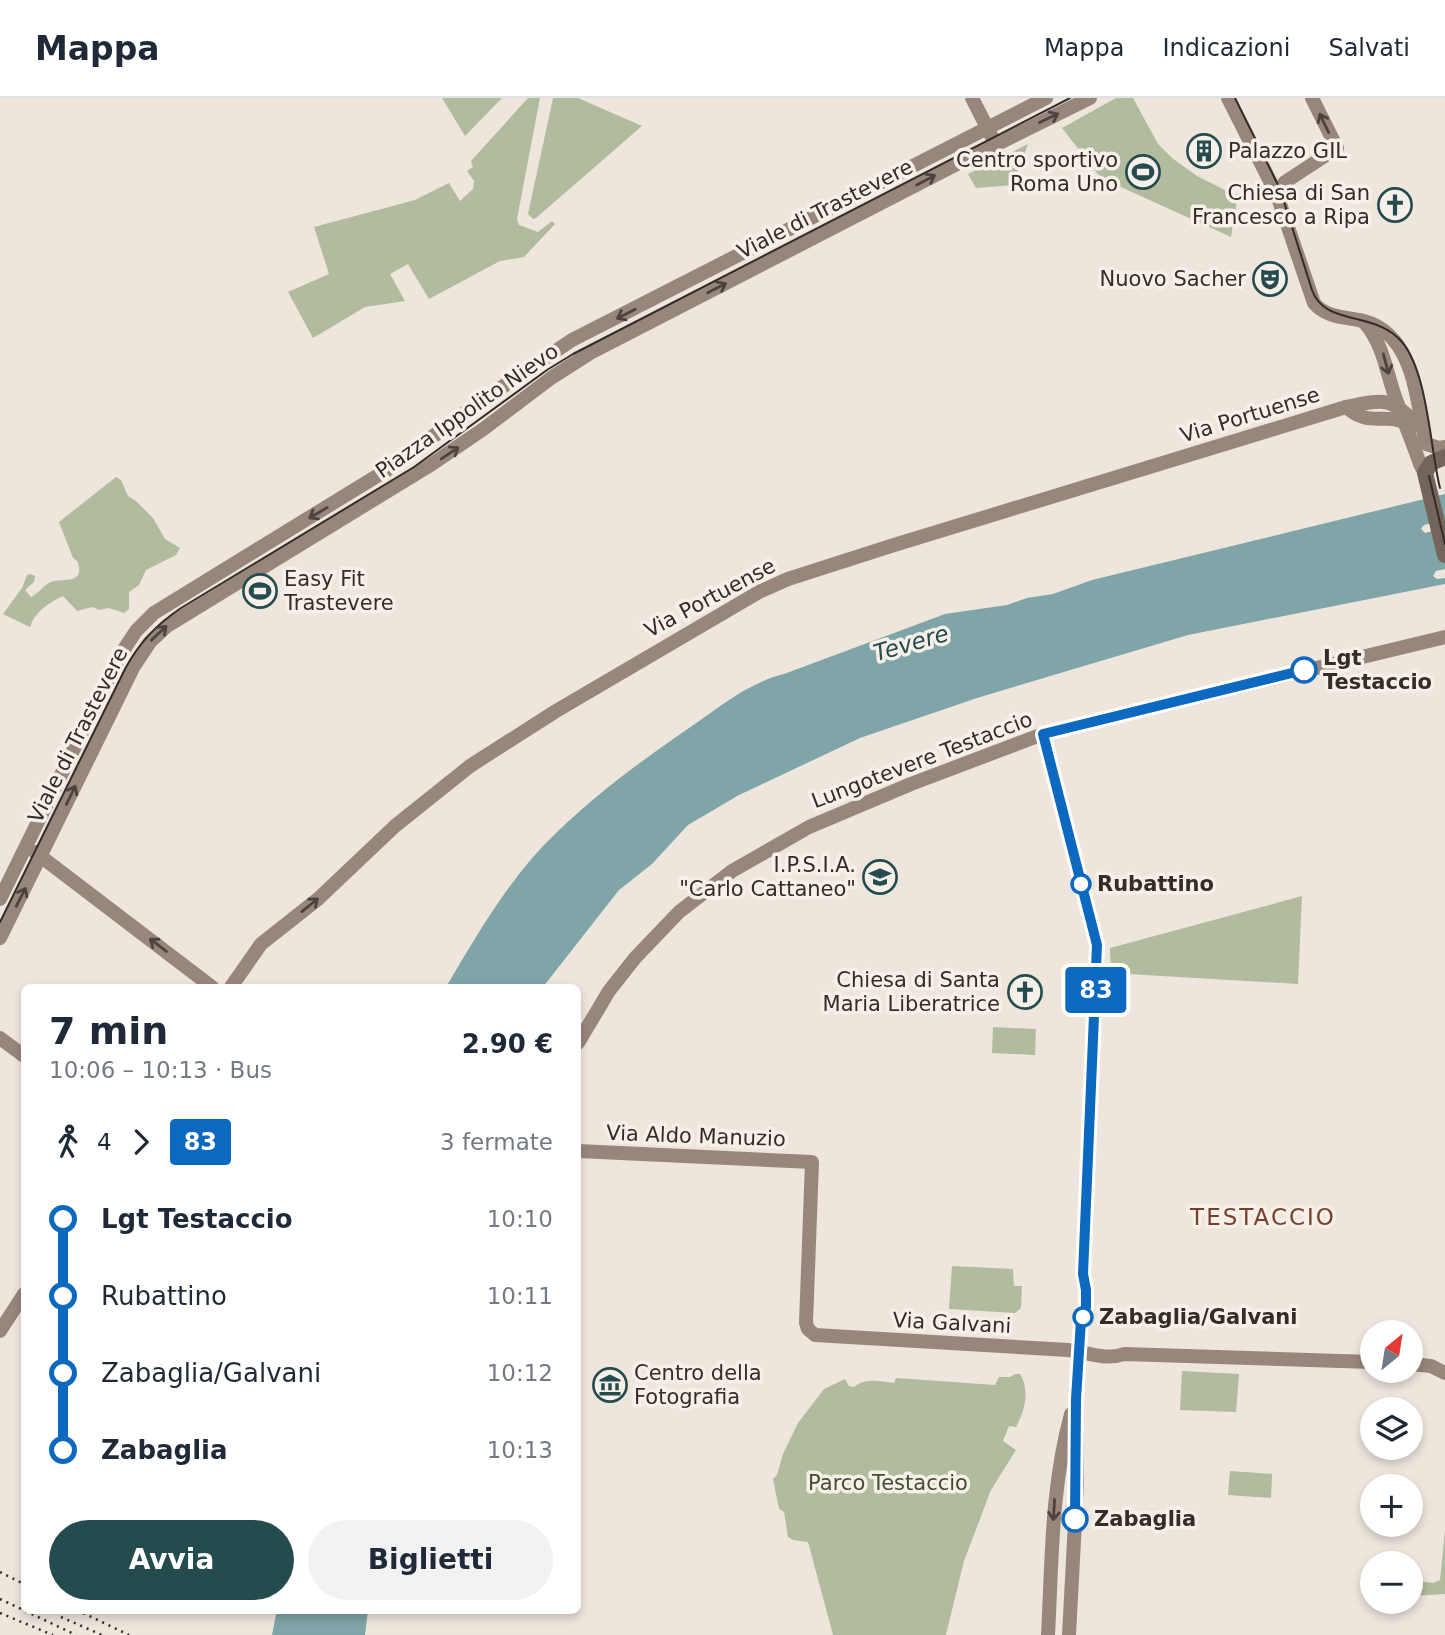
<!DOCTYPE html>
<html lang="it">
<meta charset="utf-8">
<style>
:root{--surface:#fff;--page:#f2f2f3;--text:#1f2937;--muted:#747a83;--line:#e0e1e3;--accent:#244c4f}
body{margin:0;font-family:"DejaVu Sans",sans-serif;background:var(--page);color:var(--text);height:100vh;display:flex;flex-direction:column;font-size:26px;white-space:nowrap}
*{box-sizing:border-box;margin:0}
p{font-size:23px;color:var(--muted)}
.icon{flex:none;width:38px;height:38px;fill:none;stroke:currentColor;stroke-width:2;stroke-linecap:round;stroke-linejoin:round}
.map{position:relative;flex:1;overflow:hidden}
.panel{position:absolute;left:21px;top:886px;width:560px;height:630px;display:flex;flex-direction:column;background:var(--surface);border-radius:10px;box-shadow:0 4px 10px #0003}
.panel>*{flex:none}
.badge{padding:0 14px;border-radius:5px;font-size:24px;line-height:46px}
.needle{width:46px;rotate:30deg}
.tools{position:absolute;left:1360px;top:1222px;display:grid;gap:14px}
.tools a{display:grid;place-items:center;width:63px;height:63px;border-radius:50%;background:var(--surface);box-shadow:0 4px 10px #0003;font-size:35px}
.map>.badge{position:absolute;translate:-50% -50%;box-shadow:0 0 0 4px #fff}
.legs{display:flex;align-items:center;gap:10px;height:77px;padding:0 28px;font-size:23px}
.legs p{margin-inline-start:auto}
.summary{display:flex;align-items:center;justify-content:space-between;height:119px;padding:0 28px}
h1{font-size:38px;font-weight:700;line-height:52px}
.action{display:flex;gap:14px;margin-top:auto;padding:14px 28px}
.action a{flex:1;height:80px;border-radius:42px;background:var(--accent);color:#fff;font-size:28px;font-weight:700;line-height:80px;text-align:center}
.action a+a{background:var(--page);color:var(--text)}
ul{padding:0 28px;list-style:none}
li{display:flex;align-items:center;gap:24px;height:77px;font-size:26px}
li i{display:grid;place-items:center;width:10px;height:100%;margin:0 9px;background:currentColor}
li i::after{content:'';width:18px;height:18px;margin:-9px;border:5px solid;border-radius:50%;background:var(--surface)}
li p{margin-inline-start:auto}
li:first-child i{background:linear-gradient(#0000 50%,currentColor 0)}
li:last-child i{background:linear-gradient(currentColor 50%,#0000 0)}
header{display:flex;align-items:center;gap:42px;box-sizing:border-box;height:98px;padding:0 35px;background:var(--surface);border-bottom:2px solid var(--line)}
header strong{font-size:33px}
nav{display:flex;gap:38px;margin-inline-start:auto;font-size:24px}
.map>svg:first-child{display:block}
</style>
<header>
<strong>Mappa</strong>
<nav><a>Mappa</a><a>Indicazioni</a><a>Salvati</a></nav>
</header>
<div class="map">
<svg width="1445" height="1537" viewBox="0 0 1445 1537">
<rect width="100%" height="100%" fill="#eee6dd"/>
<g fill="#b1bb9e">
<polygon points="442,0 502,0 465,38"/>
<polygon points="528,0 540,0 517,121 519,127 538,134 552,123 555,126 524,159 500,163 429,201 408,166 390,176 405,203 365,209 313,240 288,194 329,176 314,129 415,102 449,85 460,103 473,91 474,83 467,73 473,69 471,63"/>
<polygon points="553,0 578,0 642,28 536,120 533,121 528,116"/>
<polygon points="1116,0 1133,0 1158,46 1172,60 1197,78 1233,96 1238,96 1231,139 1101,80 1062,30"/>
<polygon points="1028,46 1013,87 976,90 968,76"/>
<path d="M116,379L121,382L128,398L136,403L153,420L165,441L180,450L176,457L146,472L139,487L129,494V511L124,515L109,510L99,512L93,509L77,513L63,498C49,505 35,513 30,529L3,516L22,490L27,477L31,476L35,478L34,484L25,492L31,499C38,496 42,489 49,485C58,479 82,487 79,469C77,461 79,465 73,460L59,424Z"/>
<polygon points="1302,798 1298,886 1111,875 1110,850"/>
<polygon points="993,929 1036,931 1035,957 992,955"/>
<polygon points="952,1168 1013,1171 1014,1188 1022,1188 1021,1210 1015,1215 949,1211"/>
<polygon points="1182,1273 1239,1276 1236,1314 1180,1312"/>
<path d="M1015,1276H1020C1030,1292 1025,1313 1016,1329L1009,1328L1003,1343L1016,1352L991,1392L964,1463L946,1537H833L808,1444L793,1442L788,1439L784,1414L779,1411L773,1381L777,1377L783,1356L798,1325L824,1291L845,1281L849,1288L854,1289C867,1279 879,1284 894,1285L896,1280L995,1287L999,1279H1010Z"/>
<polygon points="1230,1373 1272,1376 1271,1400 1228,1397"/>
<polygon points="1445,1432 1445,1496 1413,1498 1411,1482 1433,1485 1440,1482"/>
</g>
<g fill="#7fa5a8">
<path d="M1445,396V422L1424,427L1421,431L1425,435L1445,430V471L1436,473L1433,478L1437,481L1445,480V486L1188,537L977,600L860,640L739,697L688,727L652,766L619,792L543,889H446C475,840 506,786 546,745C590,700 641,663 692,628C722,607 748,585 784,576L945,516L1007,507L1027,500L1053,496L1092,482Z"/>
<polygon points="277,1512 368,1512 365,1537 272,1537"/>
</g>
<g fill="none" stroke-linecap="round" stroke-linejoin="round">
<g stroke="#98867c" stroke-width="14">
<polyline points="972,0 992,39"/>
<path d="M1228,0L1277,97L1314,205C1326,220 1346,219 1364,223C1415,237 1416,303 1426,346L1439,350L1445,349"/>
<polyline points="1277,97 1285,84 1337,50 1312,0"/>
<path d="M1364,224C1385,248 1386,276 1397,304C1404,325 1413,345 1420,366L1425,375"/>
<path d="M1346,309C1370,330 1384,314 1406,325"/>
<polyline points="35,754 212,889"/>
<polyline points="0,801 119,559 136,533 154,515 390,370 477,306 572,242 1046,0"/>
<polyline points="0,840 134,568 150,544 167,528 432,366 482,332 551,280 590,255 951,69 1090,0"/>
<path d="M231,889L261,846L318,801L395,728L470,668L556,613L759,494L788,481L894,447L1346,309C1390,300 1389,300 1422,330"/>
<polyline points="0,940 24,958"/>
<polyline points="578,945 609,893 635,860 679,814 732,773 809,729 911,686 1043,636 1445,539"/>
<path d="M578,1053L812,1064L806,1225L808,1231L815,1237L1068,1252C1087,1254 1105,1263 1124,1256L1372,1264"/>
<polyline points="0,1233 24,1196"/>
<polyline points="1410,1266 1431,1268 1445,1275"/>
<path d="M1048,1537C1052,1461 1051,1390 1071,1316"/>
<polyline points="1069,1537 1077,1386 1076,1301 1079,1253"/>
</g>
<polyline stroke="#73645c" stroke-width="16" points="1445,359 1431,365 1425,375 1445,457"/>
<g stroke="#332c29" stroke-width="2">
<path d="M1235,0L1280,91L1312,192C1325,229 1375,212 1402,244C1428,275 1430,350 1440,390"/>
<polyline points="1429,378 1445,446"/>
<path d="M0,824L125,571C139,545 156,527 181,510L414,369L547,272L573,256L1070,0"/>
</g>
<g stroke="#332c29" stroke-width="2.5" stroke-dasharray="2 5" stroke-linecap="butt">
<polyline points="0,1474 24,1486"/>
<polyline points="0,1501 76,1537"/>
<polyline points="77,1512 129,1537"/>
<polyline points="0,1515 53,1537"/>
<polyline points="61,1519 102,1537"/>
</g>
</g>
<defs><path id="oneway-shaft" d="M-6 0H5M1.5-3L5.5 0L1.5 3" fill="none" stroke-width="1.6" stroke-linecap="round" stroke-linejoin="round" transform="scale(1.75)"/></defs>
<g stroke="#4c423e">
<use href="#oneway-shaft" transform="translate(1049 20) rotate(-26)"/>
<use href="#oneway-shaft" transform="translate(1324 25) rotate(-116)"/>
<use href="#oneway-shaft" transform="translate(926 82) rotate(-28)"/>
<use href="#oneway-shaft" transform="translate(717 190) rotate(-27)"/>
<use href="#oneway-shaft" transform="translate(626 216) rotate(153)"/>
<use href="#oneway-shaft" transform="translate(1386 266) rotate(75)"/>
<use href="#oneway-shaft" transform="translate(450 355) rotate(-34)"/>
<use href="#oneway-shaft" transform="translate(318 415) rotate(149)"/>
<use href="#oneway-shaft" transform="translate(159 535) rotate(-43)"/>
<use href="#oneway-shaft" transform="translate(71 697) rotate(-64)"/>
<use href="#oneway-shaft" transform="translate(21 799) rotate(-63)"/>
<use href="#oneway-shaft" transform="translate(310 807) rotate(-39)"/>
<use href="#oneway-shaft" transform="translate(158 847) rotate(-143)"/>
<use href="#oneway-shaft" transform="translate(1054 1412) rotate(93)"/>
</g>
<g fill="none" stroke-linecap="round" stroke-linejoin="round">
<g stroke="#fff" stroke-width="16">
<polyline id="line-1" points="1075,1421 1076,1301 1081,1222 1086,1209 1086,1192 1083,1176 1097,847 1043,636 1304,572"/>
</g>
<use href="#line-1" stroke="#0c69bf" stroke-width="10"/>
</g>
<defs>
<g id="building-ring" transform="scale(1.75)"><circle r="9.5" fill="#f7f0e8" stroke="#244c4f" stroke-width="1.5"/><path d="M-4-6H4V6H1V3H-1V6H-4ZM-2.5-4.3h1.7v1.8h-1.7ZM.8-4.3h1.7v1.8H.8ZM-2.5-1h1.7V.8h-1.7ZM.8-1h1.7V.8H.8Z" fill="#244c4f"/></g>
<g id="stadium-ring" transform="scale(1.75)"><circle r="9.5" fill="#f7f0e8" stroke="#244c4f" stroke-width="1.5"/><path d="M0-5a6.5 5 0 1 0 0 10a6.5 5 0 1 0 0-10ZM-3.5-1.8h7v3.6h-7Z" fill="#244c4f"/></g>
<g id="church-ring" transform="scale(1.75)"><circle r="9.5" fill="#f7f0e8" stroke="#244c4f" stroke-width="1.5"/><path d="M-1.2-6h2.4v3.5h3.3v2.4h-3.3V6h-2.4V-.1h-3.3v-2.4h3.3Z" fill="#244c4f"/></g>
<g id="theatre-ring" transform="scale(1.75)"><circle r="9.5" fill="#f7f0e8" stroke="#244c4f" stroke-width="1.5"/><path d="M-5-5.5Q0-4 5-5.5V0Q5 5 0 6Q-5 5-5 0ZM-3.3-2.5H-1v1.5H-3.3ZM1-2.5H3.3v1.5H1ZM-2.8 1Q0 5.5 2.8 1Z" fill="#244c4f"/></g>
<g id="university-ring" transform="scale(1.75)"><circle r="9.5" fill="#f7f0e8" stroke="#244c4f" stroke-width="1.5"/><path d="M0-5L7-2L0 1L-7-2ZM-4 1L0 2.5L4 1V4Q0 6-4 4Z" fill="#244c4f"/></g>
<g id="museum-ring" transform="scale(1.75)"><circle r="9.5" fill="#f7f0e8" stroke="#244c4f" stroke-width="1.5"/><path d="M0-6L6-3V-2H-6V-3ZM-5-1h2V3h-2ZM-1-1h2V3h-2ZM3-1h2V3H3ZM-6 4H6V6H-6Z" fill="#244c4f"/></g>
</defs>
<g fill-rule="evenodd">
<use href="#building-ring" x="1204" y="53"/>
<use href="#stadium-ring" x="1143" y="74"/>
<use href="#church-ring" x="1395" y="107"/>
<use href="#theatre-ring" x="1270" y="181"/>
<use href="#stadium-ring" x="260" y="493"/>
<use href="#university-ring" x="880" y="779"/>
<use href="#church-ring" x="1025" y="894"/>
<use href="#museum-ring" x="610" y="1287"/>
</g>
<g fill="#fff" stroke="#0c69bf" stroke-width="3.5">
<circle cx="1304" cy="572" r="12"/>
<circle cx="1081" cy="786" r="9"/>
<circle cx="1083" cy="1219" r="9"/>
<circle cx="1075" cy="1421" r="12"/>
</g>
<g text-anchor="middle" dominant-baseline="central" stroke-width="7" stroke-linejoin="round" paint-order="stroke">
<g font-size="21" fill="#332c29" stroke="#f7f0e8" text-anchor="end">
<text x="1228" y="53" text-anchor="start">Palazzo GIL</text>
<text x="1118" y="62">Centro sportivo<tspan x="1118" dy="24">Roma Uno</tspan></text>
<text x="1370" y="95">Chiesa di San<tspan x="1370" dy="24">Francesco a Ripa</tspan></text>
<text x="1246" y="181">Nuovo Sacher</text>
<text x="284" y="481" text-anchor="start">Easy Fit<tspan x="284" dy="24">Trastevere</tspan></text>
<text x="856" y="767">I.P.S.I.A.<tspan x="856" dy="24">"Carlo Cattaneo"</tspan></text>
<text x="1000" y="882">Chiesa di Santa<tspan x="1000" dy="24">Maria Liberatrice</tspan></text>
<text x="634" y="1275" text-anchor="start">Centro della<tspan x="634" dy="24">Fotografia</tspan></text>
</g>
<g font-size="21" fill="#332c29" stroke="#f7f0e8">
<text transform="translate(825 111) rotate(-27)">Viale di Trastevere</text>
<text transform="translate(467 313) rotate(-35)">Piazza Ippolito Nievo</text>
<text transform="translate(1250 317) rotate(-17)">Via Portuense</text>
<text transform="translate(710 500) rotate(-28)">Via Portuense</text>
<text transform="translate(78 637) rotate(-63)">Viale di Trastevere</text>
<text transform="translate(922 662) rotate(-21)">Lungotevere Testaccio</text>
<text transform="translate(696 1038) rotate(2)">Via Aldo Manuzio</text>
<text transform="translate(952 1225) rotate(3)">Via Galvani</text>
</g>
<g font-size="21" font-weight="bold" fill="#332c29" stroke="#f7f0e8" text-anchor="start">
<text x="1323" y="560">Lgt<tspan x="1323" dy="24">Testaccio</tspan></text>
<text x="1097" y="786">Rubattino</text>
<text x="1099" y="1219">Zabaglia/Galvani</text>
<text x="1094" y="1421">Zabaglia</text>
</g>
<g font-size="21" fill="#434e30" stroke="#f7f0e8">
<text x="888" y="1385">Parco Testaccio</text>
</g>
<g font-size="23" font-style="italic" fill="#244c4f" stroke="#f7f0e8">
<text transform="translate(911 545) rotate(-16)">Tevere</text>
</g>
<g font-size="23" letter-spacing="2" fill="#783f2c" stroke="#f7f0e8">
<text x="1263" y="1119">TESTACCIO</text>
</g>
</g>
</svg>
<div class="tools">
<a><svg class="needle" viewBox="-14 -14 28 28"><path d="M0-13l5 13h-10z" fill="#e53935"/><path d="M0 13l5-13h-10z" fill="#747a83"/></svg></a>
<a><svg class="icon" aria-label="layers" viewBox="0 0 24 24"><path d="M12 4l9 5-9 5-9-5zM3 14l9 5 9-5"/></svg></a>
<a>+</a>
<a>−</a>
</div>
<b class="badge" style="left:1096px;top:892px;background:#0c69bf;color:#fff">83</b>
<section class="panel">
<div class="summary"><div><h1>7 min</h1><p>10:06 – 10:13 · Bus</p></div><b>2.90 €</b></div>
<div class="legs"><svg class="icon" aria-label="walk" viewBox="0 0 24 24"><circle cx="13" cy="4" r="2"/><path d="M13 8l-2 6 4 7M11 14l-3 7M7 12l3-4h3l4 4"/></svg>4<svg class="icon" aria-label="forward" viewBox="0 0 24 24"><path d="M9 5l7 7-7 7"/></svg><b class="badge" style="background:#0c69bf;color:#fff">83</b><p>3 fermate</p></div>
<ul>
<li><i style="color:#0c69bf"></i><b>Lgt Testaccio</b><p>10:10</p></li>
<li><i style="color:#0c69bf"></i><span>Rubattino</span><p>10:11</p></li>
<li><i style="color:#0c69bf"></i><span>Zabaglia/Galvani</span><p>10:12</p></li>
<li><i style="color:#0c69bf"></i><b>Zabaglia</b><p>10:13</p></li>
</ul>
<div class="action"><a>Avvia</a><a>Biglietti</a></div>
</section>
</div>
